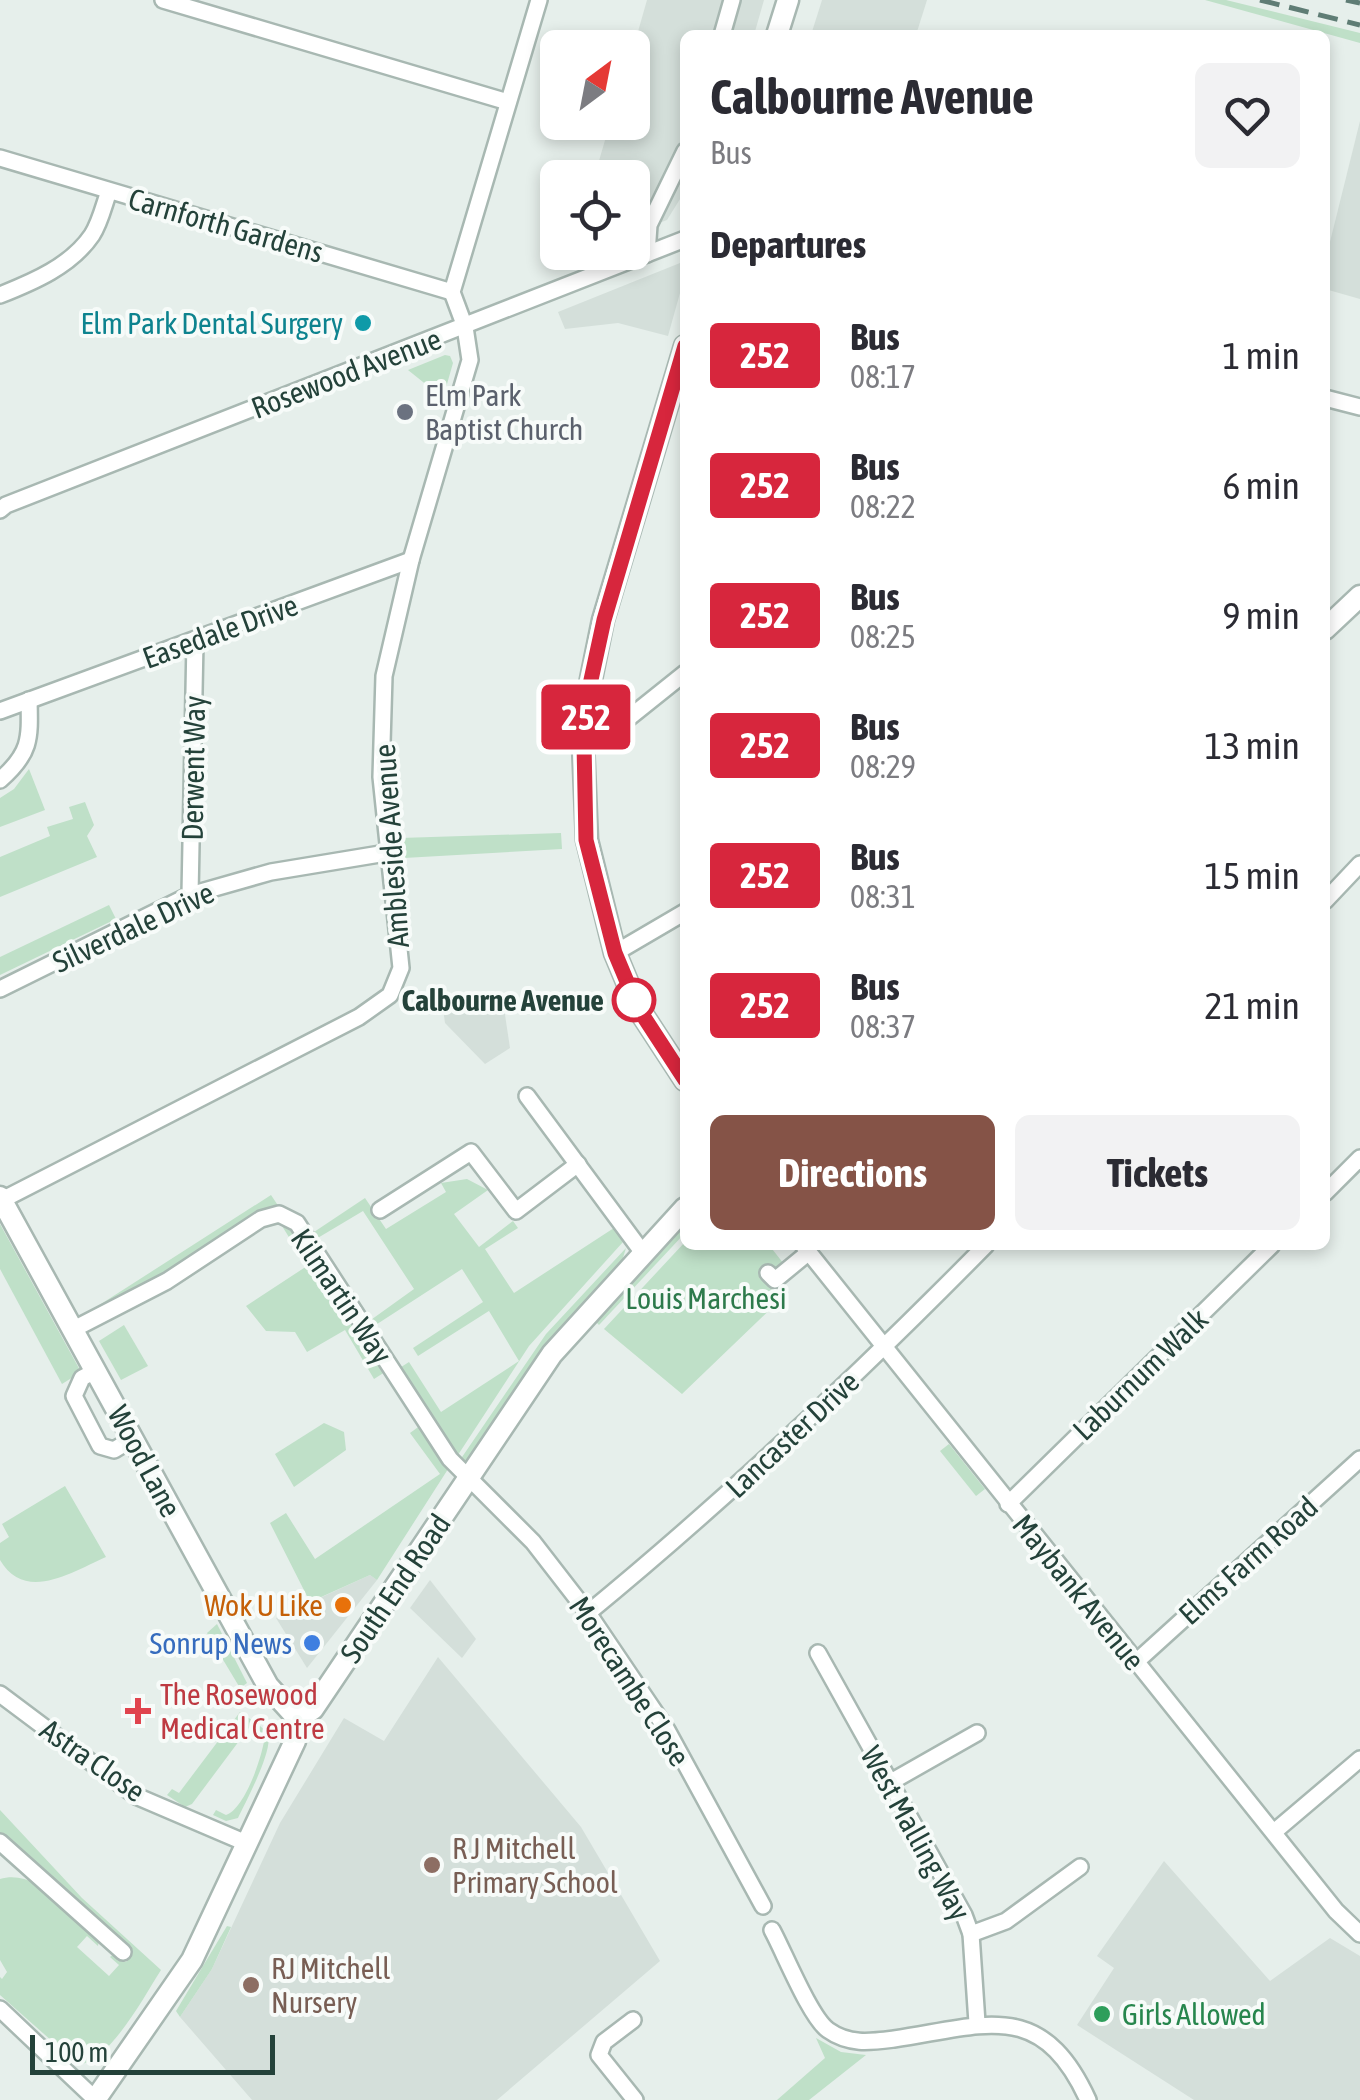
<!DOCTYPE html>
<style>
:root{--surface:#fff;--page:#f2f2f3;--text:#2b2b33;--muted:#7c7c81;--accent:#855347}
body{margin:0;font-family:"Asap Condensed",sans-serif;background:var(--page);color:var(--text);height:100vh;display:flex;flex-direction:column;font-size:38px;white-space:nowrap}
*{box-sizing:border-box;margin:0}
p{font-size:32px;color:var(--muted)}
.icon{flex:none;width:55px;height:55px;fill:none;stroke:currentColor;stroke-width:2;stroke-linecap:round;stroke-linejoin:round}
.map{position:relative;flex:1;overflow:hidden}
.side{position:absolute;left:680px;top:30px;width:650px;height:1220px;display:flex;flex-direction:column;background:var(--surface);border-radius:15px;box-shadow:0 5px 15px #0003}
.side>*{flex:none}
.badge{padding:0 20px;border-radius:8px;font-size:35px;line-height:65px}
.needle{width:65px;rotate:32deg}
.controls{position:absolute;left:540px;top:30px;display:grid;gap:20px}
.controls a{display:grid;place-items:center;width:110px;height:110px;border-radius:15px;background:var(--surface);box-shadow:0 5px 15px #0003;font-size:50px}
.scale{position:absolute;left:30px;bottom:25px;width:245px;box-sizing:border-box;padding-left:10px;border:5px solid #24423a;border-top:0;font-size:28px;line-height:35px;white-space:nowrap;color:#24423a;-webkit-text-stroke:8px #f7fbf9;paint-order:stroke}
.map>.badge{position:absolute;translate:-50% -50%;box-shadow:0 0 0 5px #fff}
h2{padding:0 30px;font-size:38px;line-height:90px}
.round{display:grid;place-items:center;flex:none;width:105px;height:105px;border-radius:15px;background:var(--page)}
.head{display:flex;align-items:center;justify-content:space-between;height:170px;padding:0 30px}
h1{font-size:48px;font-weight:700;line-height:75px}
.primary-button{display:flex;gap:20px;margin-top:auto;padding:20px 30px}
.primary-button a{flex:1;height:115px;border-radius:15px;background:var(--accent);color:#fff;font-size:40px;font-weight:700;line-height:115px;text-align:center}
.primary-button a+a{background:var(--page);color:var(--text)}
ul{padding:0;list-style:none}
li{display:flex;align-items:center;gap:30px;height:130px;padding:0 30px}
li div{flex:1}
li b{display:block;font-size:38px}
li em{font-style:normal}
li .badge{min-width:110px;font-weight:700;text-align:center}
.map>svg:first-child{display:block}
</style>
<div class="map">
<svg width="1360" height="2100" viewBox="0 0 1360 2100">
<rect width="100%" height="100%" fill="#e6efeb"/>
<g fill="#d4dfda">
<polygon points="647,0 764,0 754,35 685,35 685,191 667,220 633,233 632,178 594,178 610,123 632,122 633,49"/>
<polygon points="822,0 927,0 916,35 811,35"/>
<polygon points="1360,121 1360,299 1325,289 1325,262"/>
<polygon points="685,261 685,275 668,336 618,323 565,329 558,312"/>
<polygon points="502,995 510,1048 485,1064 445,1023 442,1002"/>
<polygon points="370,1575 377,1580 307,1668 276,1618"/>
<polygon points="430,1580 476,1639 462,1658 410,1608"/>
<polygon points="438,1657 581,1827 660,1961 497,2100 252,2100 180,2017 212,1969 280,1823 344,1718 384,1741"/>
<polygon points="1164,1861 1270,1981 1330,1938 1360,1956 1360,2100 1194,2100 1077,2025 1114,1968 1097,1956"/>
</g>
<g fill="#bfe0c8">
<polygon points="1205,0 1226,0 1360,33 1360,43"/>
<polygon points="445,355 450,356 453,363 443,398 408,370"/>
<polygon points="29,769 45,810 0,827 0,798 14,789"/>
<polygon points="85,802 94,825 87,836 97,857 0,897 0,857 50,836 47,827 73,819 69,807"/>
<polygon points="561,833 562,849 404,858 400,838"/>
<polygon points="109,905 116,919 0,975 0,957"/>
<polygon points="467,1179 488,1190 454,1214 479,1247 513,1221 518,1228 485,1249 514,1293 617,1226 623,1242 529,1346 456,1458 398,1369 409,1362 441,1412 519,1361 489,1311 492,1309 418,1356 413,1348 483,1302 462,1269 371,1328 368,1322 414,1289 363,1211 316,1239 311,1234 365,1198 386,1229 446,1192 441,1183"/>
<polygon points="271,1195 279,1207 261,1210 94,1319 90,1311"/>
<polygon points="685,1221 685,1233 599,1325 594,1320"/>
<polygon points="289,1222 385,1372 374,1379 345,1330 307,1352 295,1332 266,1331 246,1306 307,1266 282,1226"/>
<polygon points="0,1224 81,1372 62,1384 0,1269"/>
<polygon points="685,1242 685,1245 769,1245 791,1273 774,1290 781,1299 682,1394 604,1329"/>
<path d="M626,1248L622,1261C564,1323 515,1389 469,1461L460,1460L546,1334Z"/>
<polygon points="124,1325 148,1366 121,1380 99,1341"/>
<polygon points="324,1423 344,1432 346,1450 294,1487 275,1454"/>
<polygon points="421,1425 450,1466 377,1580 370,1575 310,1602 270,1523 286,1513 315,1559 440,1474 410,1433"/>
<polygon points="949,1444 985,1489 976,1496 940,1451"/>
<path d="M65,1486L106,1557C72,1572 25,1603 0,1560V1543L9,1537L2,1524Z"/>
<polygon points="217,1624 247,1683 240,1688 207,1633"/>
<path d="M240,1712C248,1718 261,1725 267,1733C276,1746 245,1803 238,1818L226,1821L213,1815L216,1810L226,1815C245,1809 263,1755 265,1735L251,1725L192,1804L185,1807L167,1795L172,1789L179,1793Z"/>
<path d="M0,1810L82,1898L161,1970C143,1998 112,2058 79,2065L0,1995V1977L2,1979L7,1972L0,1960V1879C38,1867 74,1917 99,1940L98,1946L87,1936L77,1947L109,1976L119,1965L110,1957L115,1953L126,1962L132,1955L0,1832Z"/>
<polygon points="227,1926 231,1927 212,1969 180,2017 176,2011"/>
<polygon points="816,2038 841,2052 866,2055 809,2100 777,2100 825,2058"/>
</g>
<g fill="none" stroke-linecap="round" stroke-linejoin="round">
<g stroke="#a8b8b2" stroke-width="20">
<g id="minor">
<polyline points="163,0 508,102"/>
<polyline points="722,35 732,0"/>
<polyline points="0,158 452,292"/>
<polyline points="647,254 649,225 685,151"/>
<path d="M0,295C33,282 71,266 92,235C100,223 104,205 109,191"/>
<polyline points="1325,398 1360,407"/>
<polyline points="0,510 6,505 685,239"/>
<polyline points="0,711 411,560"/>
<polyline points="583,744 605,737 685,673"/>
<path d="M0,780C31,753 30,739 29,700"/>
<polyline points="190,895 195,641"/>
<polyline points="1325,901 1360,864"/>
<polyline points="615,953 685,912"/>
<polyline points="0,989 190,895 271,872 386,853"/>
<polyline points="527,1096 643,1253"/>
<polyline points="1325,1193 1360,1158"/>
<polyline points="2,1200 359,1017 390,995 401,968 381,777 384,676 411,560 470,360 465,327 452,292 539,0"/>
<polyline points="380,1210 471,1152 516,1211 578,1164"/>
<polyline points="803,1245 1336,1911 1360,1934"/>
<polyline points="768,1273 775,1280 809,1252"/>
<polyline points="72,1330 167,1281 261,1219 279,1214 297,1223 450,1459 533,1542 588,1613 667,1730 763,1906"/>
<polyline points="95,1371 82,1378 74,1396 100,1446 114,1450 132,1439"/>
<polyline points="1008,1504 1272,1245"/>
<path d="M588,1613C728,1498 859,1374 986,1245"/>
<polyline points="818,1653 964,1915 971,1934 977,2023"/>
<polyline points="1136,1662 1360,1459"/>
<polyline points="0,1694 136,1796 246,1843"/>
<polyline points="889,1783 977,1733"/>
<polyline points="1274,1832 1360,1759"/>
<polyline points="0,1842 123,1952"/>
<path d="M772,1930C784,1952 810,2017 828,2030C849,2045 870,2042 894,2039C983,2026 1041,1997 1088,2100"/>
<polyline points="971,1934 1006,1921 1080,1867"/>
<polyline points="0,2009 95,2099"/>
<polyline points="633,2020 604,2042 599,2055 635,2100"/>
</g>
</g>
<g stroke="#a8b8b2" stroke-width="25">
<g id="tertiary">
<polyline points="777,35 788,0"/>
<polyline points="685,346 603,620 589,689 583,744 587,840 615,953 638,1008 685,1080"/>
<polyline points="1325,629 1360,596"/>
<polyline points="0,1197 268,1686 298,1719"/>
<polyline points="95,2100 192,1960 295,1741 298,1719 313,1709 552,1354 685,1208"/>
</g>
</g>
<use href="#minor" stroke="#fff" stroke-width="15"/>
<use href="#tertiary" stroke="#fff" stroke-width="20"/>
<g stroke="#5f7d75" stroke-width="5" stroke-dasharray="20 10" stroke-linecap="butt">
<polyline points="1260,0 1360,25"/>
<polyline points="1346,0 1360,3"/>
</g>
</g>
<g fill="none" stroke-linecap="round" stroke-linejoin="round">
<g stroke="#fff" stroke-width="22">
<polyline id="line" points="685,346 604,620 589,689 584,744 586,840 615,953 638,1008 685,1080"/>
</g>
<use href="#line" stroke="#d7263d" stroke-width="15"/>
</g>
<circle fill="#0f9aa8" stroke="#f7fbf9" stroke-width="4" cx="363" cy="323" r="10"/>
<circle fill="#6b7280" stroke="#f7fbf9" stroke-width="4" cx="405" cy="412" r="10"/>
<circle fill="#fff" stroke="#d7263d" stroke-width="5" cx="634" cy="1000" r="20"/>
<circle fill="#e8710a" stroke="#f7fbf9" stroke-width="4" cx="343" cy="1605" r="10"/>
<circle fill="#3f7fe0" stroke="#f7fbf9" stroke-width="4" cx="312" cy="1643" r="10"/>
<path fill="#e0444e" stroke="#f7fbf9" stroke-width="4" d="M133 1696h10v10h10v10h-10v10h-10v-10h-10v-10h10z"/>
<g fill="#8d6e63" stroke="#f7fbf9" stroke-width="4">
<circle cx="432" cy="1865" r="10"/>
<circle cx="251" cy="1985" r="10"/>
</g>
<circle fill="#2e9e5b" stroke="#f7fbf9" stroke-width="4" cx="1102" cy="2014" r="10"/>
<g text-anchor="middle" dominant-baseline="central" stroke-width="8" stroke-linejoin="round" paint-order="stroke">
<g font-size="30" fill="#24423a" stroke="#f7fbf9">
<text transform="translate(226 225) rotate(16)">Carnforth Gardens</text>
<text transform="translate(346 373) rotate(-21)">Rosewood Avenue</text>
<text transform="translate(220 631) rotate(-20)">Easedale Drive</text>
<text transform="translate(193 768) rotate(-89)">Derwent Way</text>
<text transform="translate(391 846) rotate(-94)">Ambleside Avenue</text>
<text transform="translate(133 927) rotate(-25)">Silverdale Drive</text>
<text transform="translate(342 1296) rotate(56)">Kilmartin Way</text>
<text transform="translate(1140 1374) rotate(-44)">Laburnum Walk</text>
<text transform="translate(792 1434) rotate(-43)">Lancaster Drive</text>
<text transform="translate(145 1461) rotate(62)">Wood Lane</text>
<text transform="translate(1248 1560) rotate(-42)">Elms Farm Road</text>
<text transform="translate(395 1588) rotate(-56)">South End Road</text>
<text transform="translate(1079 1592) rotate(51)">Maybank Avenue</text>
<text transform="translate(630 1681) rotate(57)">Morecambe Close</text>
<text transform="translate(93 1760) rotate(35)">Astra Close</text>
<text transform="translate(916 1833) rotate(61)">West Malling Way</text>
</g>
<g font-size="30" fill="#0d838f" stroke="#f7fbf9" text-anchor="end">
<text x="343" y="323">Elm Park Dental Surgery</text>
</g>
<g font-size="30" fill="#5b616d" stroke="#f7fbf9" text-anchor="start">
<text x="425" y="395">Elm Park<tspan x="425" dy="34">Baptist Church</tspan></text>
</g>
<g font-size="30" font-weight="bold" fill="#24423a" stroke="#f7fbf9" text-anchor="end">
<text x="604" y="1000">Calbourne Avenue</text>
</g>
<g font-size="30" fill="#2d7a4b" stroke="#f7fbf9">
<text x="706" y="1298">Louis Marchesi</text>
</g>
<g font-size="30" fill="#c56008" stroke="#f7fbf9" text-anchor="end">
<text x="323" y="1605">Wok U Like</text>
</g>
<g font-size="30" fill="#366cbe" stroke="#f7fbf9" text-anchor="end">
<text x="292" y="1643">Sonrup News</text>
</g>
<g font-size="30" fill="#be3a42" stroke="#f7fbf9" text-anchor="start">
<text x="160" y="1694">The Rosewood<tspan x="160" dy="34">Medical Centre</tspan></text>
</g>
<g font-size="30" fill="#785e54" stroke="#f7fbf9" text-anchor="start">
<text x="452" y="1848">R J Mitchell<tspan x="452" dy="34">Primary School</tspan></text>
<text x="271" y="1968">RJ Mitchell<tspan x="271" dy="34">Nursery</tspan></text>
</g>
<g font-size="30" fill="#27864d" stroke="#f7fbf9" text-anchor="start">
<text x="1122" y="2014">Girls Allowed</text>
</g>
</g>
</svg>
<div class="controls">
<a><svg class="needle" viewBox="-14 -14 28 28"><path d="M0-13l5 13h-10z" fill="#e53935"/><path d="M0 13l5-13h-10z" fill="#7c7c81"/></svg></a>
<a><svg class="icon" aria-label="locate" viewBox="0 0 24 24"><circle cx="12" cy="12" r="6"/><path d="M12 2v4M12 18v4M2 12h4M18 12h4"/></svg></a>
</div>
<div class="scale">100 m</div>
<b class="badge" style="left:586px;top:717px;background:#d7263d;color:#fff">252</b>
<section class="side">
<div class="head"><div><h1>Calbourne Avenue</h1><p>Bus</p></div><a class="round"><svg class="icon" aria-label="heart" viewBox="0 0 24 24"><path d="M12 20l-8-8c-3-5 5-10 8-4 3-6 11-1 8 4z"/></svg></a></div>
<h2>Departures</h2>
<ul>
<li><span class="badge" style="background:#d7263d;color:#fff">252</span><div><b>Bus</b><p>08:17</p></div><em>1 min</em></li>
<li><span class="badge" style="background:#d7263d;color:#fff">252</span><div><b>Bus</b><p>08:22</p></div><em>6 min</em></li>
<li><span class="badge" style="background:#d7263d;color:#fff">252</span><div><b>Bus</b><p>08:25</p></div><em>9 min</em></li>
<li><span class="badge" style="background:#d7263d;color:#fff">252</span><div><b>Bus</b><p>08:29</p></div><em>13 min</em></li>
<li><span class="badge" style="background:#d7263d;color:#fff">252</span><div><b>Bus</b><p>08:31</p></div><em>15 min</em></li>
<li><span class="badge" style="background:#d7263d;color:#fff">252</span><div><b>Bus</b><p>08:37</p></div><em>21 min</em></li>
</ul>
<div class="primary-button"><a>Directions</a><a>Tickets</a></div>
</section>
</div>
